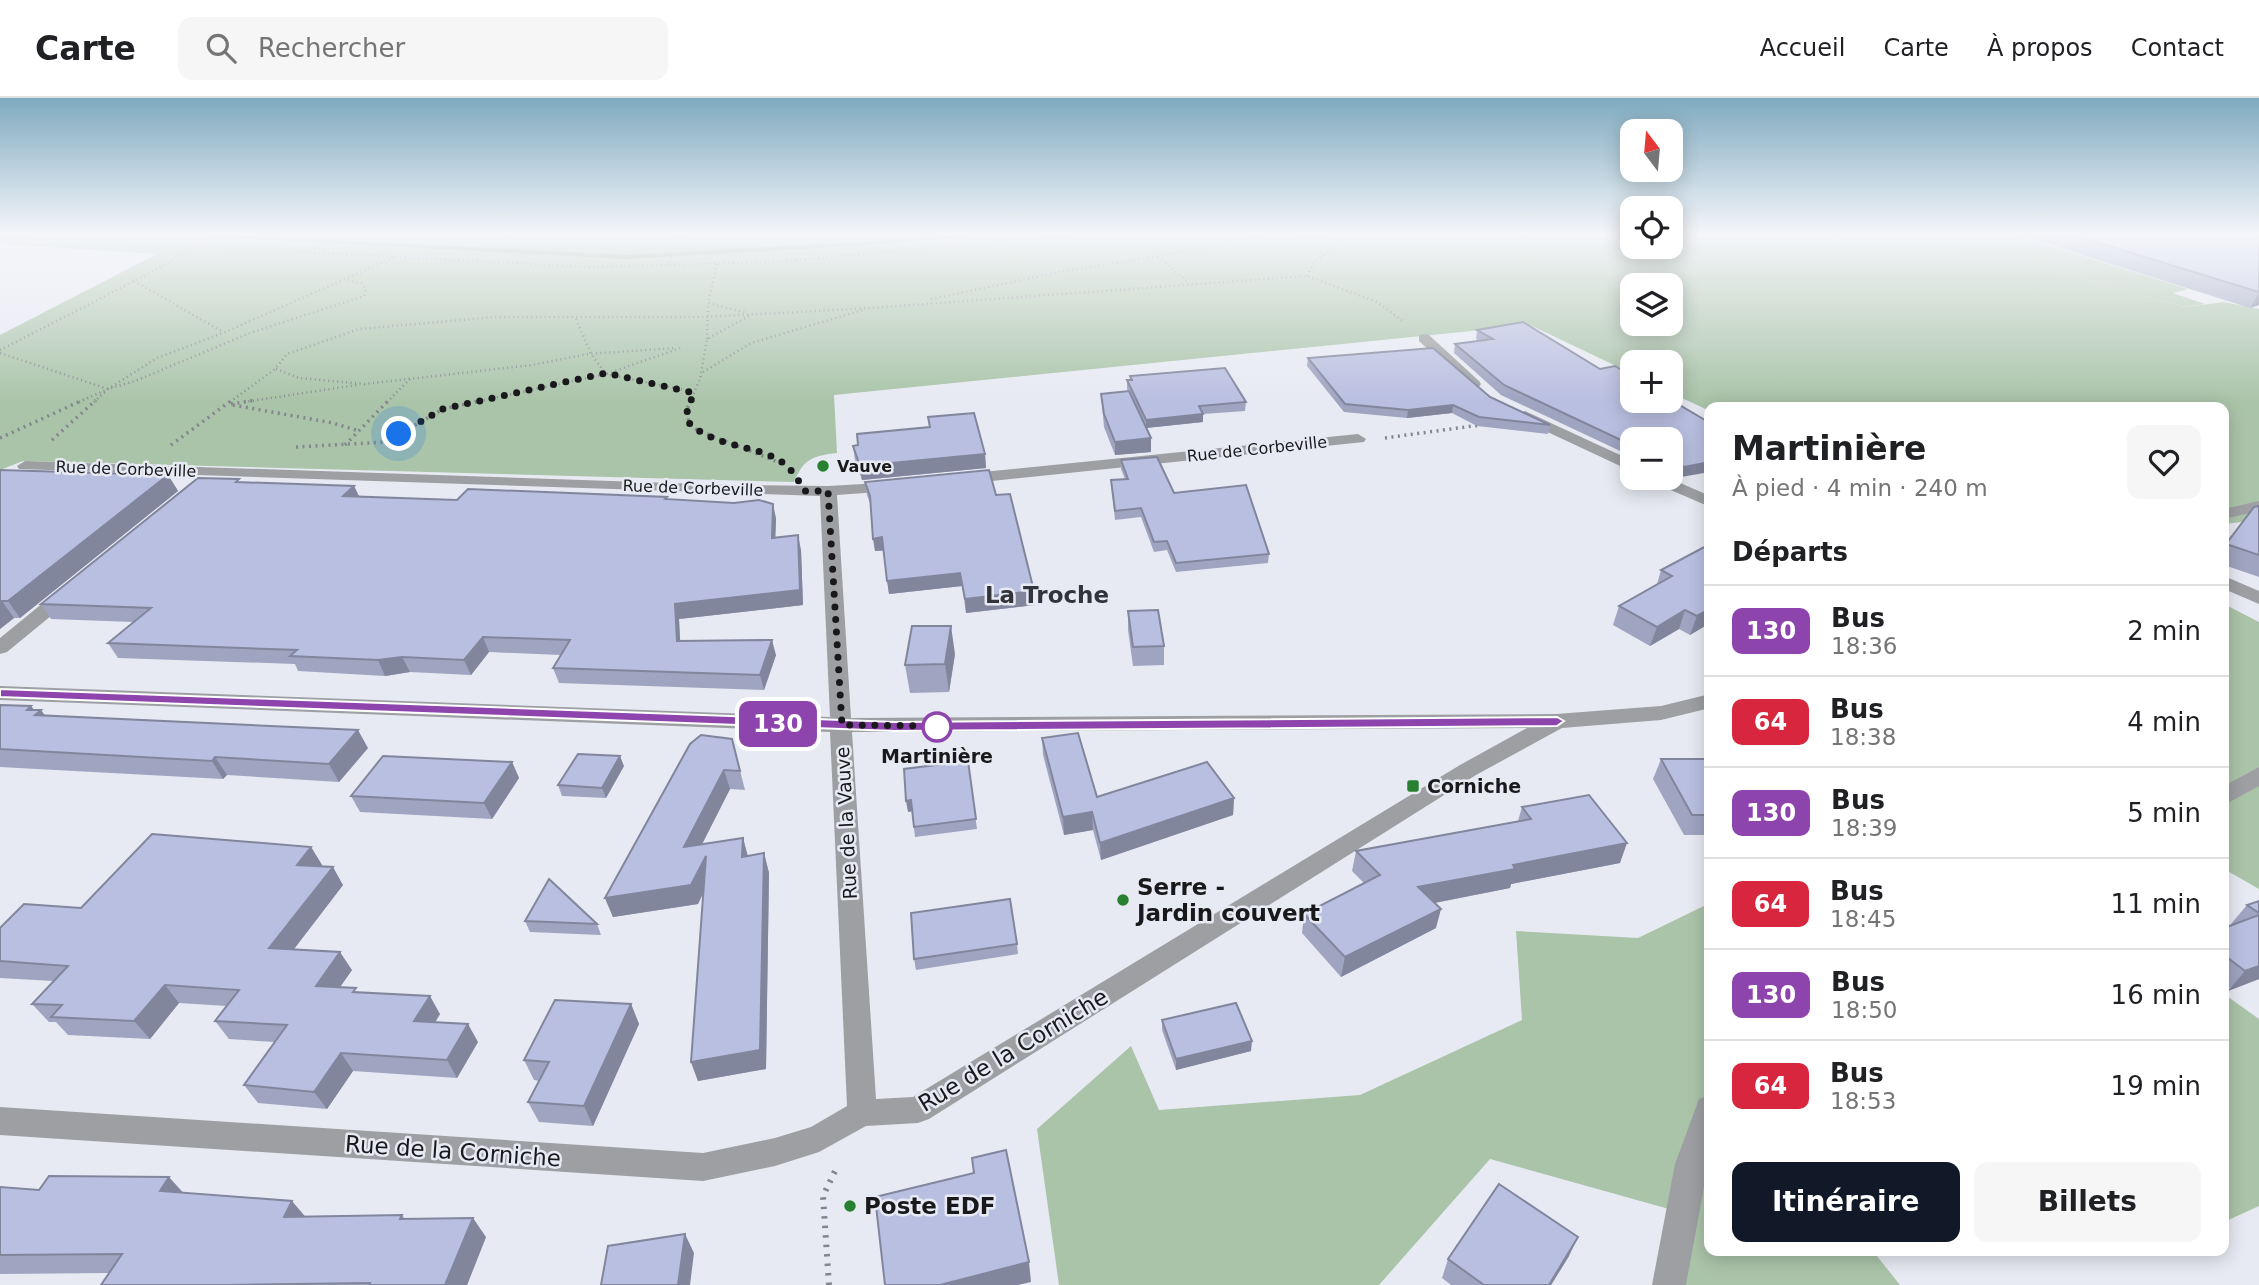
<!DOCTYPE html>
<html lang="fr">
<meta charset="utf-8">
<style>
:root{--surface:#fff;--page:#f6f6f6;--text:#202124;--muted:#757577;--line:#e0e0e0;--accent:#111827}
body{margin:0;font-family:"DejaVu Sans",sans-serif;background:var(--page);color:var(--text);height:100vh;display:flex;flex-direction:column;font-size:26px;white-space:nowrap}
*{box-sizing:border-box;margin:0}
p{font-size:23px;color:var(--muted)}
.icon{flex:none;width:38px;height:38px;fill:none;stroke:currentColor;stroke-width:2;stroke-linecap:round;stroke-linejoin:round}
.map{position:relative;flex:1;overflow:hidden}
.panel{position:absolute;left:1704px;top:304px;width:525px;height:854px;display:flex;flex-direction:column;background:var(--surface);border-radius:14px;box-shadow:0 4px 18px #0003}
.panel>*{flex:none}
.badge{padding:0 14px;border-radius:10px;font-size:24px;line-height:46px}
.needle{width:46px;rotate:344deg}
.tools{position:absolute;left:1620px;top:21px;display:grid;gap:14px}
.tools a{display:grid;place-items:center;width:63px;height:63px;border-radius:14px;background:var(--surface);box-shadow:0 4px 18px #0003;font-size:35px}
.you{position:absolute;width:35px;height:35px;margin:-18px;border:5px solid #fff;border-radius:50%;background:#1a73e8;box-shadow:0 0 0 10px #1a73e833}
.map>.badge{position:absolute;translate:-50% -50%;box-shadow:0 0 0 4px #fff}
h2{padding:0 28px;font-size:26px;line-height:63px}
.round{display:grid;place-items:center;flex:none;width:74px;height:74px;border-radius:14px;background:var(--page)}
.head{display:flex;align-items:center;justify-content:space-between;height:119px;padding:0 28px}
h1{font-size:33px;font-weight:800;line-height:52px}
.button{display:flex;gap:14px;margin-top:auto;padding:14px 28px}
.button a{flex:1;height:80px;border-radius:14px;background:var(--accent);color:#fff;font-size:28px;font-weight:800;line-height:80px;text-align:center}
.button a+a{background:var(--page);color:var(--text)}
ul{padding:0;list-style:none}
li{display:flex;align-items:center;gap:21px;height:91px;padding:0 28px;border-top:2px solid var(--line)}
li div{flex:1}
li b{display:block;font-size:26px}
li em{font-style:normal}
li .badge{min-width:77px;font-weight:700;text-align:center}
header{display:flex;align-items:center;gap:42px;box-sizing:border-box;height:98px;padding:0 35px;background:var(--surface);border-bottom:2px solid var(--line)}
header strong{font-size:33px}
nav{display:flex;gap:38px;margin-inline-start:auto;font-size:24px}
.search{width:490px;height:63px;background:var(--page);display:flex;align-items:center;gap:18px;box-sizing:border-box;padding:0 24px;border-radius:14px;color:var(--muted);font-size:26px}
.map>svg:first-child{display:block}
</style>
<header>
<strong>Carte</strong>
<div class="search"><svg class="icon" aria-label="search" viewBox="0 0 24 24"><circle cx="10" cy="10" r="6"/><path d="M15 15l6 6"/></svg>Rechercher</div>
<nav><a>Accueil</a><a>Carte</a><a>À propos</a><a>Contact</a></nav>
</header>
<div class="map">
<svg width="2259" height="1187" viewBox="0 0 2259 1187">
<rect width="100%" height="100%" fill="#e8eaf3"/>
<polygon fill="#a9c3a8" points="1808,137 2016,137 2188,191 2173,195 2205,206 2185,209 2054,172"/>
<g fill="#aac4a9" fill-rule="evenodd">
<path d="M0,137H1633V149H1671V137H1808L2054,172L2185,209L2224,204L2259,211V422L2224,426V310H1710V313L1671,295V264H1633V276L1530,227L834,297L837,355C813,358 804,360 794,384L23,363L0,372V237L157,156L0,146ZM1633,187H1671V226H1633Z"/>
<polygon points="2224,506 2259,524 2259,791 2224,771 2224,546 2228,544 2224,539"/>
<polygon points="1710,805 1710,1153 1873,1153 1900,1187 1682,1187 1694,1118 1490,1061 1379,1187 1059,1187 1037,1031 1131,948 1159,1012 1360,997 1522,922 1516,833 1638,840"/>
<polygon points="2224,896 2259,921 2259,1108 2224,1124"/>
</g>
<g fill="none" stroke-linecap="round" stroke-linejoin="round">
<polygon fill="#829b81" fill-rule="evenodd" points="211,137 242,137 627,157 856,144 948,137 969,137 966,139 856,148 627,161 214,139"/>
<g stroke="#85868c" stroke-width="2.5" stroke-dasharray="1 3.5" stroke-linecap="butt">
<polyline points="1301,137 1342,142"/>
<polyline points="0,138 586,169 775,164 1071,137"/>
<polyline points="1158,159 1189,185"/>
<polyline points="717,166 708,205 747,215"/>
<polyline points="667,168 681,137"/>
<polyline points="1307,178 1315,164 1342,142"/>
<polyline points="134,183 223,234"/>
<polyline points="931,201 1065,173 1201,151 1258,137"/>
<polyline points="576,221 591,256 606,276 694,294"/>
<polyline points="0,252 148,176 197,147"/>
<polyline points="0,255 108,291 135,283 250,235 364,198 366,191 361,185 347,182"/>
<polyline points="276,271 299,280 365,286 532,267 588,256 676,250"/>
<polyline points="703,274 751,245 863,212"/>
<polyline points="79,304 108,291 157,260 223,235 397,158"/>
<polyline points="94,304 107,292"/>
<polyline points="230,304 275,271 287,256 359,231 495,219 703,219 871,210 1307,178 1377,204 1404,224"/>
<polyline points="244,304 357,287"/>
<polyline points="387,304 410,281"/>
<polyline points="475,304 606,276 683,249"/>
<polyline points="690,304 700,281 707,241 749,218"/>
</g>
<g stroke="#85868c" stroke-width="3.5" stroke-dasharray="2 4.5" stroke-linecap="butt">
<polyline points="691,302 687,311 689,325 697,332 783,366"/>
<polyline points="231,306 256,302"/>
<polyline points="233,307 333,325 359,333"/>
<polyline points="0,340 83,302"/>
<polyline points="1385,340 1480,327"/>
<polyline points="52,342 96,302"/>
<polyline points="171,347 232,302"/>
<polyline points="345,347 389,302"/>
<polyline points="296,349 386,344 443,311 484,302"/>
</g>
<polyline stroke="#85868c" stroke-width="6" stroke-dasharray="2.5 7" stroke-linecap="butt" points="829,1187 823,1098 837,1069"/>
<g fill="#9e9fa3" fill-rule="evenodd">
<polygon points="1424,236 1429,237 1479,283 1481,286 1479,289 1469,289 1419,243 1419,237"/>
<polygon points="1525,313 1633,363 1633,374 1520,321 1517,318 1520,315"/>
<polygon points="1358,336 1366,341 1364,344 963,386 955,381 963,376"/>
<path d="M25,363L729,387L828,388L898,384L900,388L892,393L837,397L851,620L1556,616L1661,608L1710,596V610L1661,622L1562,630L1476,677L929,1021L918,1025L866,1028L819,1054L775,1068L703,1083L0,1037V1009L703,1055L775,1040L811,1029L847,1008L830,634L0,602V588L830,619L820,398L19,371L17,368ZM1527,630L1460,667L913,999L876,1001L852,634Z"/>
<polygon points="1648,380 1669,380 1710,398 1710,409 1650,383"/>
<polygon points="2259,403 2259,413 2224,421 2224,411"/>
<polygon points="2224,478 2259,493 2259,506 2224,491"/>
<polygon points="67,489 76,495 74,499 7,554 0,556 0,540 60,491"/>
<polygon points="2259,669 2259,688 2224,707 2224,688"/>
<polygon points="1710,997 1710,1056 1686,1187 1652,1187 1675,1066 1699,1001"/>
</g>
<polyline stroke="#85868c" stroke-width="2.5" stroke-dasharray="1 3.5" stroke-linecap="butt" points="707,241 708,205"/>
</g>
<g fill="#9fa4c1">
<polygon points="2016,136 2259,136 2259,207 2250,210"/>
<polygon points="1477,232 1600,271 1710,325 1681,379 1671,375 1671,341 1633,341 1633,359 1501,297 1454,255 1455,246 1479,243 1476,241"/>
<polygon points="1308,260 1490,299 1550,327 1548,336 1477,328 1452,315 1407,320 1344,314 1307,268"/>
<polygon points="1130,278 1246,304 1245,313 1203,316 1203,324 1146,330 1151,340 1151,354 1115,357 1104,329 1101,296 1128,293 1127,291 1127,282 1130,282"/>
<polygon points="928,319 985,356 986,370 862,382 855,362 853,348 929,329"/>
<polygon points="1121,362 1174,395 1269,456 1268,465 1176,474 1167,452 1154,454 1141,419 1115,422 1111,382 1125,381 1121,371"/>
<polygon points="0,372 168,377 178,393 20,520 14,520 0,531"/>
<polygon points="240,384 354,388 359,399 457,402 667,399 668,402 776,420 775,440 801,452 803,507 679,521 680,543 776,557 764,592 559,585 553,570 561,557 489,554 471,577 410,574 385,578 298,573 295,566 118,560 108,545 133,524 51,521 41,506"/>
<polygon points="865,384 996,397 1034,493 1035,507 966,515 962,488 889,496 884,453 875,453 871,408 867,397"/>
<polygon points="2259,408 2259,479 2224,467 2224,449 2254,409"/>
<polygon points="1710,446 1710,525 1690,537 1679,531 1650,548 1613,527 1619,508 1657,486 1661,472"/>
<polygon points="1128,513 1164,548 1164,567 1133,568 1128,532"/>
<polygon points="955,556 949,594 910,595 905,567"/>
<polygon points="0,607 31,608 34,612 46,618 368,650 339,684 227,677 223,681 0,669"/>
<polygon points="1042,640 1097,699 1234,700 1233,717 1101,762 1093,732 1064,737 1043,657"/>
<polygon points="732,641 745,692 730,691 702,746 743,740 748,758 764,755 769,775 766,971 698,983 691,964 703,795 698,806 613,819 605,800"/>
<polygon points="1661,661 1710,661 1710,737 1684,737 1653,681"/>
<polygon points="968,663 977,731 915,739 912,713 908,714"/>
<polygon points="512,664 519,680 492,721 360,714 351,698"/>
<polygon points="624,668 606,700 562,698 558,687"/>
<polygon points="1522,709 1620,765 1511,786 1510,790 1435,805 1436,830 1341,879 1302,835 1304,816 1364,785 1352,773 1356,753 1518,723"/>
<polygon points="311,749 322,767 321,768 343,787 294,851 352,872 340,889 440,916 435,925 478,944 457,980 353,973 327,1011 258,1005 244,987 275,944 229,941 215,923 227,908 179,905 150,941 68,937 56,924 49,924 32,906 53,883 0,880 0,830 81,810"/>
<polygon points="2259,803 2259,881 2228,893 2224,890 2224,830 2232,827 2231,826 2247,807"/>
<polygon points="525,823 597,826 601,837 530,834"/>
<polygon points="1017,846 1018,856 916,872 914,861"/>
<polygon points="631,906 639,926 593,1028 539,1024 528,1004 539,983 534,982 524,962"/>
<polygon points="1162,922 1251,953 1176,972 1162,932"/>
<polygon points="0,1089 39,1092 183,1095 305,1118 402,1117 405,1121 486,1139 467,1187 101,1187 109,1175 0,1176"/>
<polygon points="1569,1158 1551,1187 1451,1187 1442,1180 1448,1161"/>
</g>
<g fill="#82869d">
<polygon points="2259,195 2259,207 2250,210"/>
<polygon points="1453,307 1452,315 1407,320 1408,312"/>
<polygon points="1203,316 1203,324 1146,330 1146,322"/>
<polygon points="1151,340 1151,354 1115,357 1115,344"/>
<polygon points="985,356 986,370 862,382 860,368"/>
<polygon points="1710,364 1710,374 1681,379 1684,369"/>
<polygon points="168,377 178,393 20,520 8,503"/>
<polygon points="354,388 361,402 343,398"/>
<polygon points="773,406 776,420 775,454 772,440"/>
<polygon points="798,437 801,452 803,507 679,521 681,558 677,543 675,506"/>
<polygon points="882,439 884,452 875,453 873,441"/>
<polygon points="960,475 962,488 889,496 887,483"/>
<polygon points="1034,493 1035,507 966,515 965,501"/>
<polygon points="2,503 14,520 0,531 0,504"/>
<polygon points="1710,511 1710,525 1690,537 1697,518"/>
<polygon points="1685,512 1679,531 1650,548 1657,529"/>
<polygon points="951,528 955,556 949,594 945,566"/>
<polygon points="483,539 489,554 471,577 464,562"/>
<polygon points="772,542 776,557 764,592 760,577"/>
<polygon points="402,559 410,574 385,578 378,562"/>
<polygon points="31,608 37,616 41,612 54,630 27,612"/>
<polygon points="358,632 368,650 339,684 329,666"/>
<polygon points="620,658 624,668 606,700 602,690"/>
<polygon points="215,659 227,677 223,681 212,663"/>
<polygon points="512,664 519,680 492,721 484,705"/>
<polygon points="724,672 730,691 691,768 684,749"/>
<polygon points="1234,700 1233,717 1101,762 1100,745"/>
<polygon points="911,702 913,713 908,714 906,703"/>
<polygon points="1092,714 1093,732 1064,737 1063,719"/>
<polygon points="743,740 748,760 742,759"/>
<polygon points="1627,745 1620,765 1511,786 1510,790 1413,809 1418,789 1513,767"/>
<polygon points="311,749 322,767 308,785 297,767"/>
<polygon points="764,755 769,775 766,971 698,983 691,964"/>
<polygon points="706,758 712,777 698,806 613,819 605,800"/>
<polygon points="333,769 343,787 281,868 269,850"/>
<polygon points="1441,811 1436,830 1341,879 1345,859"/>
<polygon points="340,854 352,872 328,906 316,888"/>
<polygon points="2259,868 2259,881 2228,893 2245,873"/>
<polygon points="165,887 179,905 150,941 134,923"/>
<polygon points="430,898 440,916 424,941 414,923"/>
<polygon points="631,906 639,926 593,1028 584,1008"/>
<polygon points="468,926 478,944 457,980 447,962"/>
<polygon points="1252,943 1251,953 1176,972 1176,961"/>
<polygon points="341,955 353,973 327,1011 314,994"/>
<polygon points="169,1079 187,1099 160,1093"/>
<polygon points="292,1103 309,1123 284,1119"/>
<polygon points="473,1120 486,1139 467,1187 445,1187"/>
<polygon points="685,1136 694,1155 690,1187 678,1187"/>
<polygon points="1578,1139 1569,1158 1551,1187 1549,1187"/>
<polygon points="1029,1164 1031,1184 1018,1187 940,1187"/>
</g>
<g fill="#b9bfe0" stroke="#82869d" stroke-width="2">
<polygon points="2070,136 2259,136 2259,194"/>
<polygon points="1523,224 1600,271 1615,268 1633,279 1633,303 1671,303 1671,302 1710,325 1710,364 1684,369 1671,363 1671,341 1633,341 1633,347 1623,343 1504,287 1455,246 1493,241 1477,232"/>
<polygon points="1433,250 1490,299 1550,327 1479,319 1453,307 1408,312 1345,306 1308,260"/>
<polygon points="1225,270 1246,304 1199,308 1203,316 1146,322 1127,282 1132,282 1130,278"/>
<polygon points="1129,293 1151,340 1115,344 1104,316 1101,296"/>
<polygon points="974,315 985,356 860,368 853,348 858,347 857,336 930,329 928,319"/>
<polygon points="1157,359 1174,395 1246,387 1269,456 1176,465 1167,443 1154,444 1141,410 1115,413 1111,382 1128,381 1121,362"/>
<polygon points="0,372 168,377 8,503 2,503 0,504"/>
<polygon points="989,372 996,397 1010,396 1034,493 965,501 960,475 887,483 882,439 873,441 870,398 865,384"/>
<polygon points="198,380 239,381 236,384 354,388 343,398 457,402 468,391 667,399 665,401 734,405 759,402 773,406 772,440 798,437 800,492 675,506 677,543 772,542 760,577 553,570 570,542 483,539 464,562 402,559 378,562 290,558 297,552 108,545 151,510 41,506"/>
<polygon points="2259,408 2259,457 2226,446 2254,409"/>
<polygon points="1710,446 1710,511 1697,518 1685,512 1657,529 1619,508 1672,478 1661,472"/>
<polygon points="1158,512 1164,548 1133,549 1128,513"/>
<polygon points="912,528 951,528 945,566 905,567"/>
<polygon points="0,607 31,608 27,612 41,612 35,617 358,632 329,666 215,659 212,663 0,651"/>
<polygon points="1078,635 1097,699 1207,664 1234,700 1100,745 1092,714 1063,719 1042,640"/>
<polygon points="701,637 732,641 740,673 724,672 684,749 743,740 742,759 764,755 760,952 691,964 706,758 691,787 605,800 690,646"/>
<polygon points="578,656 620,658 602,690 558,687"/>
<polygon points="383,658 512,664 484,705 351,698"/>
<polygon points="1661,661 1710,661 1710,717 1692,717"/>
<polygon points="968,663 976,721 914,729 911,702 906,703 904,671"/>
<polygon points="1589,697 1627,745 1513,767 1515,771 1418,789 1441,811 1345,859 1304,816 1380,777 1356,753 1531,721 1522,709"/>
<polygon points="152,736 311,749 297,767 333,769 269,850 340,854 316,888 356,890 353,894 430,898 414,923 468,926 447,962 341,955 314,994 244,987 287,927 215,923 239,892 165,887 134,923 51,919 62,907 32,906 68,868 0,863 0,830 24,806 81,810"/>
<polygon points="549,781 597,826 525,823"/>
<polygon points="1010,801 1017,846 914,861 911,815"/>
<polygon points="2259,803 2259,815 2247,807"/>
<polygon points="2259,817 2259,868 2245,873 2224,857 2224,830"/>
<polygon points="555,902 631,906 584,1008 528,1004 549,964 524,962"/>
<polygon points="1236,905 1252,943 1176,961 1162,922"/>
<polygon points="1006,1052 1029,1164 940,1187 885,1187 875,1099 974,1075 972,1060"/>
<polygon points="49,1078 169,1079 160,1093 292,1103 284,1119 402,1117 400,1121 473,1120 445,1187 369,1187 370,1185 227,1187 101,1187 122,1156 0,1157 0,1089 39,1092"/>
<polygon points="1499,1086 1578,1139 1549,1187 1484,1187 1448,1161"/>
<polygon points="685,1136 678,1187 601,1187 608,1148"/>
</g>
<linearGradient id="sky" x2="0" y2="1"><stop stop-color="#7faabf"/><stop offset="0.45" stop-color="#f5f6fa"/><stop offset="1" stop-color="#f5f6fa" stop-opacity="0"/></linearGradient>
<rect width="2259" height="303" fill="url(#sky)"/>
<polygon fill="#8e44ad" stroke="#fff" stroke-width="2" points="0,591 895,624 1557,619 1564,623 1557,628 895,633 0,599"/>
<g fill="none" stroke-linecap="round" stroke-linejoin="round">
<path stroke="#19191c" stroke-width="7" stroke-dasharray="0 12.6" d="M399,336L443,311L606,275L694,295L687,312L689,325C719,353 764,345 789,370C795,377 800,385 805,393H828L842,627L949,628L937,629"/>
</g>
<g fill="#288130" stroke="#e8eaf3" stroke-width="2.5">
<circle cx="823" cy="368" r="7"/>
<rect x="1406" y="681" width="14" height="14" rx="3.5"/>
<circle cx="1123" cy="802" r="7"/>
<circle cx="850" cy="1108" r="7"/>
</g>
<circle fill="#fff" stroke="#8e44ad" stroke-width="3.5" cx="937" cy="629" r="14"/>
<g text-anchor="middle" dominant-baseline="central" stroke-width="5" stroke-linejoin="round" paint-order="stroke">
<g font-size="16" fill="#19191c" stroke="#e8eaf3">
<text transform="translate(1257 351) rotate(-6)">Rue de Corbeville</text>
<text transform="translate(126 371) rotate(2)">Rue de Corbeville</text>
<text transform="translate(693 390) rotate(2)">Rue de Corbeville</text>
</g>
<g font-size="16" font-weight="bold" fill="#19191c" stroke="#e8eaf3" text-anchor="start">
<text x="837" y="368">Vauve</text>
</g>
<g font-size="19" font-weight="bold" fill="#19191c" stroke="#e8eaf3">
<text x="937" y="658">Martinière</text>
</g>
<g font-size="19" font-weight="bold" fill="#19191c" stroke="#e8eaf3" text-anchor="start">
<text x="1427" y="688">Corniche</text>
</g>
<g font-size="19" fill="#19191c" stroke="#e8eaf3">
<text transform="translate(846 725) rotate(-93)">Rue de la Vauve</text>
</g>
<g font-size="23" font-weight="bold" fill="#33343b" stroke="#e8eaf3">
<text x="1047" y="497">La Troche</text>
</g>
<g font-size="23" font-weight="bold" fill="#19191c" stroke="#e8eaf3" text-anchor="start">
<text x="1137" y="789">Serre -<tspan x="1137" dy="26">Jardin couvert</tspan></text>
<text x="864" y="1108">Poste EDF</text>
</g>
<g font-size="23" fill="#19191c" stroke="#e8eaf3">
<text transform="translate(1013 952) rotate(-31)">Rue de la Corniche</text>
<text transform="translate(453 1053) rotate(4)">Rue de la Corniche</text>
</g>
</g>
</svg>
<div class="tools">
<a><svg class="needle" viewBox="-14 -14 28 28"><path d="M0-13l5 13h-10z" fill="#e53935"/><path d="M0 13l5-13h-10z" fill="#757577"/></svg></a>
<a><svg class="icon" aria-label="locate" viewBox="0 0 24 24"><circle cx="12" cy="12" r="6"/><path d="M12 2v4M12 18v4M2 12h4M18 12h4"/></svg></a>
<a><svg class="icon" aria-label="layers" viewBox="0 0 24 24"><path d="M12 4l9 5-9 5-9-5zM3 14l9 5 9-5"/></svg></a>
<a>+</a>
<a>−</a>
</div>
<div class="you" style="left:399px;top:336px"></div>
<b class="badge" style="left:778px;top:626px;background:#8e44ad;color:#fff">130</b>
<section class="panel">
<div class="head"><div><h1>Martinière</h1><p>À pied · 4 min · 240 m</p></div><a class="round"><svg class="icon" aria-label="heart" viewBox="0 0 24 24"><path d="M12 20l-8-8c-3-5 5-10 8-4 3-6 11-1 8 4z"/></svg></a></div>
<h2>Départs</h2>
<ul>
<li><span class="badge" style="background:#8e44ad;color:#fff">130</span><div><b>Bus</b><p>18:36</p></div><em>2 min</em></li>
<li><span class="badge" style="background:#d7263d;color:#fff">64</span><div><b>Bus</b><p>18:38</p></div><em>4 min</em></li>
<li><span class="badge" style="background:#8e44ad;color:#fff">130</span><div><b>Bus</b><p>18:39</p></div><em>5 min</em></li>
<li><span class="badge" style="background:#d7263d;color:#fff">64</span><div><b>Bus</b><p>18:45</p></div><em>11 min</em></li>
<li><span class="badge" style="background:#8e44ad;color:#fff">130</span><div><b>Bus</b><p>18:50</p></div><em>16 min</em></li>
<li><span class="badge" style="background:#d7263d;color:#fff">64</span><div><b>Bus</b><p>18:53</p></div><em>19 min</em></li>
</ul>
<div class="button"><a>Itinéraire</a><a>Billets</a></div>
</section>
</div>
